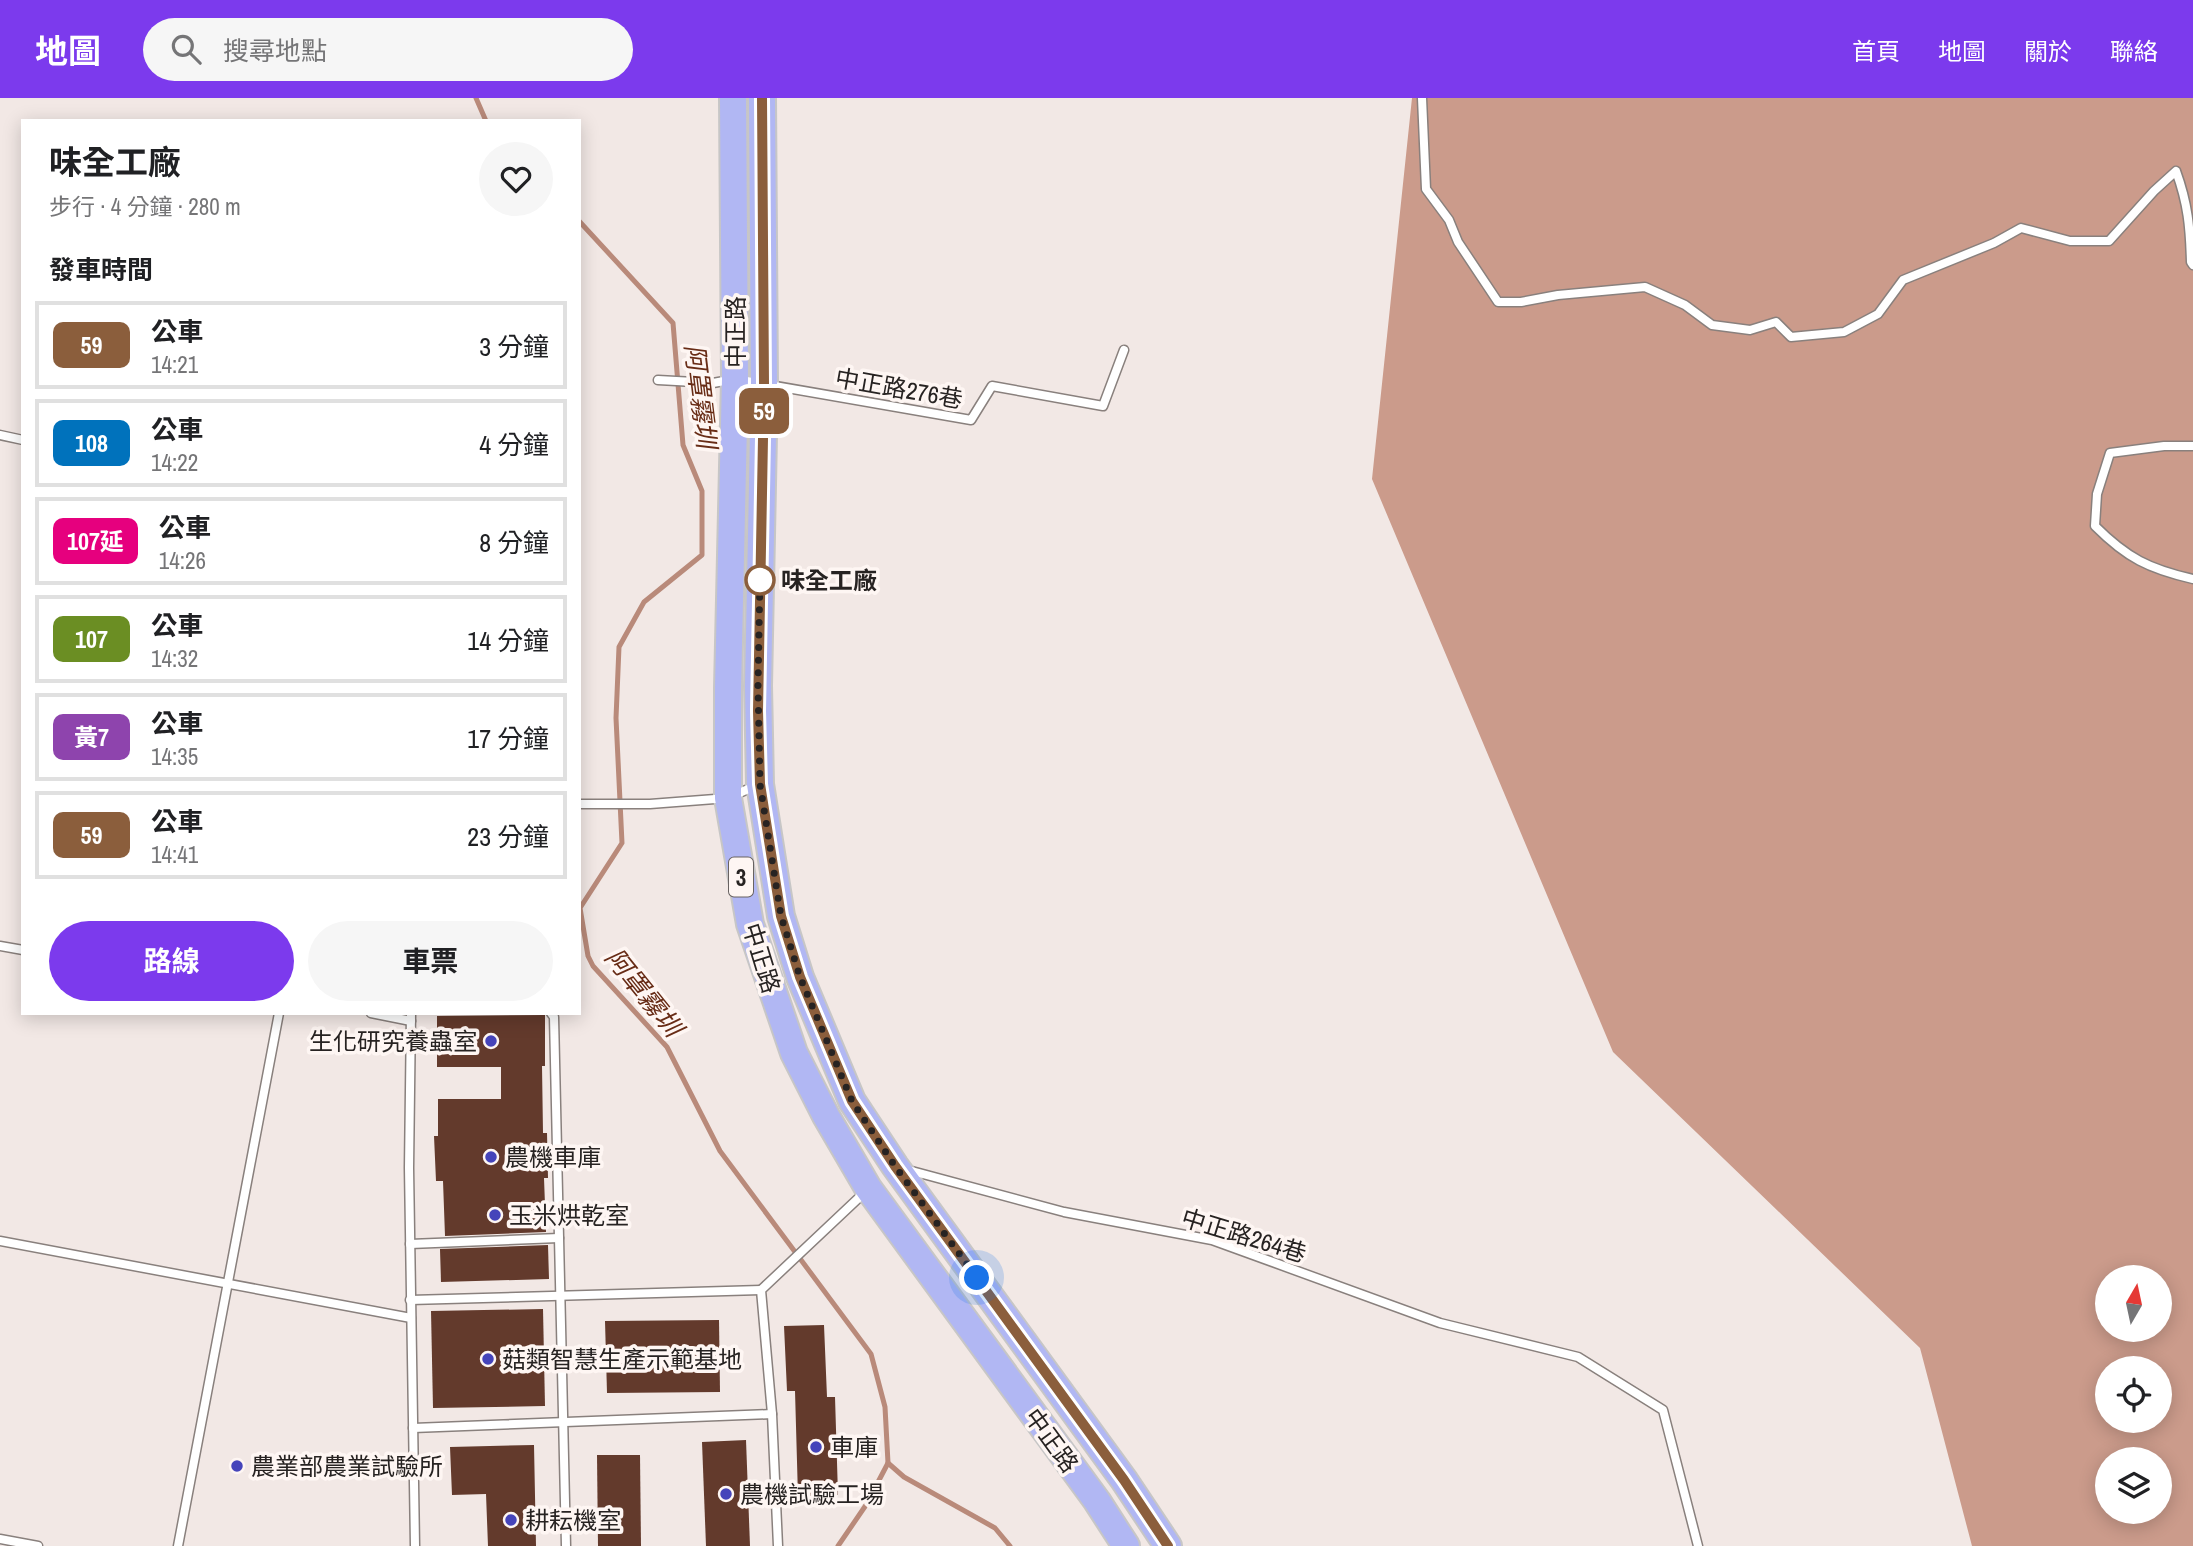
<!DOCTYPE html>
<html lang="zh-TW">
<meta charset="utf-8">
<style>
:root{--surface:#fff;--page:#f6f6f6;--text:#202124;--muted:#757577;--line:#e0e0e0;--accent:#7c3aed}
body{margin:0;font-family:"Archivo Narrow","Noto Sans TC",sans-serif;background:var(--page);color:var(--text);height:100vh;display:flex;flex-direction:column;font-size:26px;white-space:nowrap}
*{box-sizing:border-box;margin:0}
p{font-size:23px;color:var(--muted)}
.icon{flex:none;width:38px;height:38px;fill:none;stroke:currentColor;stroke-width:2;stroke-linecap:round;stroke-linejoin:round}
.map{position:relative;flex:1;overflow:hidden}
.sheet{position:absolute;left:21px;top:21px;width:560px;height:896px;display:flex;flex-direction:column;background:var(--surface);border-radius:0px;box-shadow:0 4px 18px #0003}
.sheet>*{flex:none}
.badge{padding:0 14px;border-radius:10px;font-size:24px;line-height:46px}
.needle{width:46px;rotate:9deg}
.buttons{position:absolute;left:2095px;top:1167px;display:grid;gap:14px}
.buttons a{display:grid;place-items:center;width:77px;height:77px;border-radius:50%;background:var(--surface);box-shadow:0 4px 18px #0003;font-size:35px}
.you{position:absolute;width:35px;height:35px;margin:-18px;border:5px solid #fff;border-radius:50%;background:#1a73e8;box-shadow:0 0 0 10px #1a73e833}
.map>.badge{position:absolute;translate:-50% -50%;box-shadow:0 0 0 4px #fff}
h2{padding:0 28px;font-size:26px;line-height:63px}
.round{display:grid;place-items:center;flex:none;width:74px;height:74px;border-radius:37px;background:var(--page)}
.summary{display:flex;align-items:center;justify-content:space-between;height:119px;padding:0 28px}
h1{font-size:33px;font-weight:700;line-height:52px}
.button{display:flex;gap:14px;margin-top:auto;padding:14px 28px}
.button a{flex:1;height:80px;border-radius:42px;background:var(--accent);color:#fff;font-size:28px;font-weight:700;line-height:80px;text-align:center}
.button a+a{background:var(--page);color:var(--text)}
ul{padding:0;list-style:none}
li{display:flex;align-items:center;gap:21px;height:88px;margin:0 14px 10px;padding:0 14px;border:4px solid var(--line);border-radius:0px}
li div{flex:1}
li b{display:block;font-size:26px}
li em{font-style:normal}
li .badge{min-width:77px;font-weight:700;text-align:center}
header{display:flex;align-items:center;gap:42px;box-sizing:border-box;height:98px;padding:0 35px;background:var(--accent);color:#fff}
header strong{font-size:33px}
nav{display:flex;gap:38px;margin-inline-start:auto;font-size:24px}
.search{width:490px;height:63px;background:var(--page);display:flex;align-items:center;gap:18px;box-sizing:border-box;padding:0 24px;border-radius:38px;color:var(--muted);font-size:26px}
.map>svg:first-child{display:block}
</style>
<header>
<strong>地圖</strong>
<div class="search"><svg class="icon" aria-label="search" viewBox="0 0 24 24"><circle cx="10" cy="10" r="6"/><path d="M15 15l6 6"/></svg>搜尋地點</div>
<nav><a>首頁</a><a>地圖</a><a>關於</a><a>聯絡</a></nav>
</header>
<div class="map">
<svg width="2193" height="1448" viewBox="0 0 2193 1448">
<rect width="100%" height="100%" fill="#f2e8e5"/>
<path fill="#cb9b8b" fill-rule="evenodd" d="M1412,0H2193V1448H1972L1920,1250L1613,954L1372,381ZM2107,1180H2160V1232H2107ZM2107,1270H2160V1323H2107ZM2107,1362H2160V1414H2107Z"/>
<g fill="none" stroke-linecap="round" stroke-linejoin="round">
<g stroke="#b98a7a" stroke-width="5">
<polyline points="476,0 486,23"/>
<polyline points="579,123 673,225 683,347 702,393 702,457 644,504 619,549 616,620 622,745 580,810 588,858 593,868 667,949 720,1053 871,1256 885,1309 888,1365 866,1407 838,1448"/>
<polyline points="888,1365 904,1379 995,1430 1010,1448"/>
</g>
</g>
<g fill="#633a2c">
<polygon points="545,917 545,968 542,968 543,1035 547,1035 548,1080 544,1080 546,1134 445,1138 443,1083 436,1083 434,1038 438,1038 438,1001 501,1001 501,969 437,969 437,918"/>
<polygon points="548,1147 549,1181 441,1184 440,1151"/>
<polygon points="543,1211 545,1308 433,1310 431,1213"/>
<polygon points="719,1222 720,1294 607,1295 605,1223"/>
<polygon points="824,1227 827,1299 835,1299 838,1397 798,1399 795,1293 787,1293 784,1228"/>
<polygon points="746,1342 750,1448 706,1448 702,1344"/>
<polygon points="534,1347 536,1448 488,1448 486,1396 452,1397 450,1349"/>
<polygon points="597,1357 640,1357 641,1448 598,1448"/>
</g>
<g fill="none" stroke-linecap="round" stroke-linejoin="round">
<g stroke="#89807d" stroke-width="11">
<g id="lane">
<path d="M1422,0L1426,91L1449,122L1458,144L1498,204H1521L1558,197L1645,189L1685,207L1712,227L1750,232L1776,224L1791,239L1844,234L1878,216L1903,182L1994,145L2021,130L2070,143H2109L2154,93L2176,73C2188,106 2190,129 2191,164L2193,167"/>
<polyline points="658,282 713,285 735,281 971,322 992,288 1103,308 1124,252"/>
<polyline points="0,337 23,342"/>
<path d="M2193,348H2164L2110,355L2097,396L2095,428C2127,460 2149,471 2193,481"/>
<polyline points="579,706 650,706 728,700 755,688"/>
<polyline points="0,848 23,852"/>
<polyline points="371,915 411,923"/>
<polyline points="411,915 409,1070 415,1448"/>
<polyline points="551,915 554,919 566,1448"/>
<polyline points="908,1072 1064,1114 1212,1142 1440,1225 1578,1259 1663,1312 1698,1448"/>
<polyline points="0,1143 411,1220"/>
<polyline points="410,1146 559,1140"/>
<polyline points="410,1202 761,1192"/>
<polyline points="413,1330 772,1316"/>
<polyline points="0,1441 38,1448"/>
<polyline points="178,1448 279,915"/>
<polyline points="778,1448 772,1316 761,1192 865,1094"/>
</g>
</g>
<g stroke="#c7c6c6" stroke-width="30">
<g id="primary">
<polyline points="733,0 735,281 728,590 728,700 750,826 794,955 826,1018 868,1090 1097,1403 1126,1448"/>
<polyline points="762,0 764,286 758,588 760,686 781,818 800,879 852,1003 895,1068 1124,1382 1168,1448"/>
</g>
</g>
<use href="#lane" stroke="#fff" stroke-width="8"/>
<use href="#primary" stroke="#b1b7f3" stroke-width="26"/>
</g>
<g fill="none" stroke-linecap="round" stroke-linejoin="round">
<g stroke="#fff" stroke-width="16">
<polyline id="line" points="762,0 764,286 758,613 760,686 781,818 800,879 852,1003 895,1068 1124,1382 1168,1448"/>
</g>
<use href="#line" stroke="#8b5e3c" stroke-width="10"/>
<polyline stroke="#272322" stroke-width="7" stroke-dasharray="0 12.6" points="760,482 760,478 758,588 760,686 781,818 800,879 852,1003 895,1068 977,1180"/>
</g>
<circle fill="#fff" stroke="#8b5e3c" stroke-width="3.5" cx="760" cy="482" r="14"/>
<g fill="#4544ba" stroke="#fef6f3" stroke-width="2.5">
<circle cx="491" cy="943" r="7"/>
<circle cx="491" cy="1059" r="7"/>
<circle cx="495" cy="1117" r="7"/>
<circle cx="488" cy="1261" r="7"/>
<circle cx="816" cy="1349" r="7"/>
<circle cx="237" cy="1368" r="7"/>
<circle cx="726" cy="1396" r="7"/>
<circle cx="511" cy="1422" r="7"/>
</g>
<g text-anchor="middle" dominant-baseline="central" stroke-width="7" stroke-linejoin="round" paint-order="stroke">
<rect fill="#fef6f3" stroke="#686261" stroke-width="2" x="729" y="759.5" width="24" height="39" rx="5"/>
<g font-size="23" font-weight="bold" fill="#272322">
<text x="741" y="779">3</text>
</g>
<g font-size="24" fill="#272322" stroke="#fef6f3">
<text transform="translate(735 234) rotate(-90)">中正路</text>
<text transform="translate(899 290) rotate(10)">中正路276巷</text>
<text transform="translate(762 860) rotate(73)">中正路</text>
<text transform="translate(1244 1137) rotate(17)">中正路264巷</text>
<text transform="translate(1052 1342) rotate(54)">中正路</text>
</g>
<g font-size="24" font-weight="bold" fill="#272322" stroke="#fef6f3" text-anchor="start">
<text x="781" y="482">味全工廠</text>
</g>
<g font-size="24" fill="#272322" stroke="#fef6f3" text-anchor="start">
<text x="477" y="943" text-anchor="end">生化研究養蟲室</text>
<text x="505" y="1059">農機車庫</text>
<text x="509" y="1117">玉米烘乾室</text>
<text x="502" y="1261">菇類智慧生產示範基地</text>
<text x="830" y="1349">車庫</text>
<text x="251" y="1368">農業部農業試驗所</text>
<text x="740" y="1396">農機試驗工場</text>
<text x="525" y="1422">耕耘機室</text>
</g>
<g font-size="26" font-style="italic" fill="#682c16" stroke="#fef6f3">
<text transform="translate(701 298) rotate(83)">阿罩霧圳</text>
<text transform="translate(644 894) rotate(51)">阿罩霧圳</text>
</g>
</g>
</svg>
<div class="buttons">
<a><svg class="needle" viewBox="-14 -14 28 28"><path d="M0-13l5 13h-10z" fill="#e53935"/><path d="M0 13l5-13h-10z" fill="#757577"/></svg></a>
<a><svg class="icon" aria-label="locate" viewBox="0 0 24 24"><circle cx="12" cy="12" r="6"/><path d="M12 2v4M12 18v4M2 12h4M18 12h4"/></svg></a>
<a><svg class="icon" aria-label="layers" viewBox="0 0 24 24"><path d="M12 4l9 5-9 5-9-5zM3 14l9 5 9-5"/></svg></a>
</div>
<div class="you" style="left:977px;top:1180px"></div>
<b class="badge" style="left:764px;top:313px;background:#8b5e3c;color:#fff">59</b>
<section class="sheet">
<div class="summary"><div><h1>味全工廠</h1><p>步行 · 4 分鐘 · 280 m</p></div><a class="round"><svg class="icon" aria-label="heart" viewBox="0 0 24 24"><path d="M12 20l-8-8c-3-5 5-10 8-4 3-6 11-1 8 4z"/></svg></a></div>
<h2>發車時間</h2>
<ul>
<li><span class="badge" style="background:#8b5e3c;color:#fff">59</span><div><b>公車</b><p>14:21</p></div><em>3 分鐘</em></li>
<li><span class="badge" style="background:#0072bc;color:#fff">108</span><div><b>公車</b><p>14:22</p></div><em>4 分鐘</em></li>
<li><span class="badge" style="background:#e6007e;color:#fff">107延</span><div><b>公車</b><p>14:26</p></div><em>8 分鐘</em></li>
<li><span class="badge" style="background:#6b8e23;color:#fff">107</span><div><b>公車</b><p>14:32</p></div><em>14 分鐘</em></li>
<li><span class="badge" style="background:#8e44ad;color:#fff">黃7</span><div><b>公車</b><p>14:35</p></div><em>17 分鐘</em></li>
<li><span class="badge" style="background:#8b5e3c;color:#fff">59</span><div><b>公車</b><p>14:41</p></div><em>23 分鐘</em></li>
</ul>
<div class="button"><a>路線</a><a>車票</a></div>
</section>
</div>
